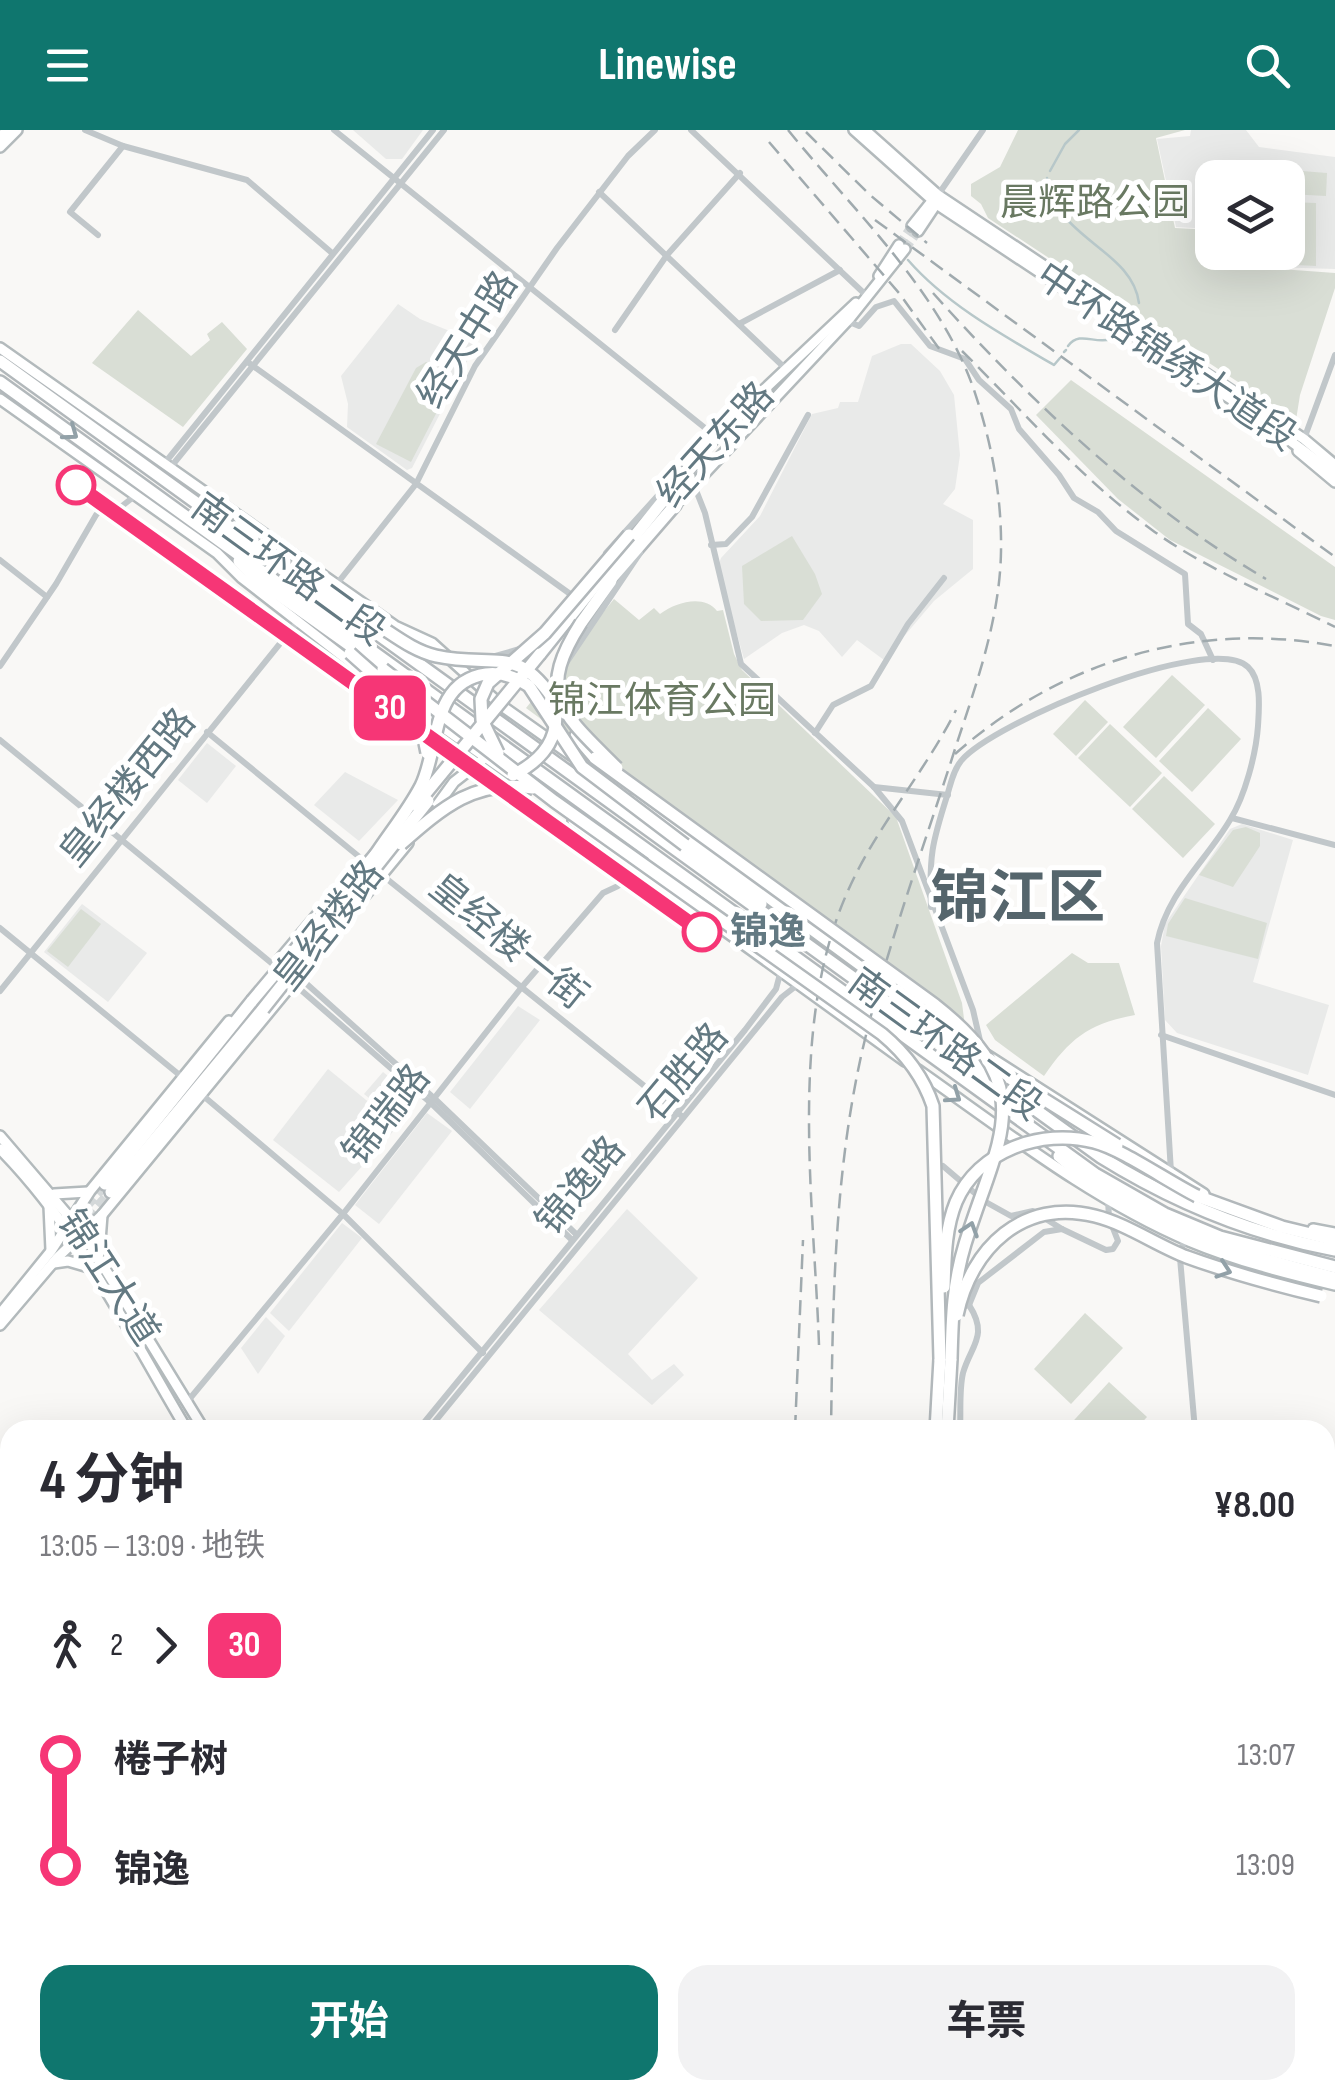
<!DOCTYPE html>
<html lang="zh">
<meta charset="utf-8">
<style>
:root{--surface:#fff;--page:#f2f2f3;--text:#2b2b33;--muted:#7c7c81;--accent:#0f766e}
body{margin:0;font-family:"Sofia Sans Condensed","Noto Sans SC",sans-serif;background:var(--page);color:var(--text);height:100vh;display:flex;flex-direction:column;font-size:38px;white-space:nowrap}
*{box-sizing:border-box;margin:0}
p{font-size:32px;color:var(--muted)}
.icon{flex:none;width:55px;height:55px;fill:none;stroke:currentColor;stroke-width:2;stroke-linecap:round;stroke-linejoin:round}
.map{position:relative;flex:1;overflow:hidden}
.panel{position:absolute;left:0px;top:1290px;width:1335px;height:680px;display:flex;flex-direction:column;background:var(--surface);border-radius:30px 30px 0 0;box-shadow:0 10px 40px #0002}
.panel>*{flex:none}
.badge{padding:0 20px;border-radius:15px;font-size:35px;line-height:65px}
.tools{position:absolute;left:1195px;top:30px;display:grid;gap:20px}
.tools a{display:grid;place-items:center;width:110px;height:110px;border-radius:20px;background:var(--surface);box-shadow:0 10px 40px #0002;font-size:50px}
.map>.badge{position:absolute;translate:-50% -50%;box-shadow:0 0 0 5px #fff}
.legs{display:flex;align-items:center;gap:15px;height:110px;padding:0 40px;font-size:32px}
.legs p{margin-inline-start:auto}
.overview{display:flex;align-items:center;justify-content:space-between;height:170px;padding:0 40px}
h1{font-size:55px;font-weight:700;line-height:75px}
.cta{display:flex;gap:20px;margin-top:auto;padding:20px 40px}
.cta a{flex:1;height:115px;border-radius:30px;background:var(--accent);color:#fff;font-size:40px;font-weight:700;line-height:115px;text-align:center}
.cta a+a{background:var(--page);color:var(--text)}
ul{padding:0 40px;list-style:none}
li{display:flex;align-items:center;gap:35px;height:110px;font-size:38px}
li i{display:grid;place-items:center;width:15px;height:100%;margin:0 12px;background:currentColor}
li i::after{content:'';width:25px;height:25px;margin:-12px;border:8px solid;border-radius:50%;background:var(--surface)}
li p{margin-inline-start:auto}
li:first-child i{background:linear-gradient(#0000 50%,currentColor 0)}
li:last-child i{background:linear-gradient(currentColor 50%,#0000 0)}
header{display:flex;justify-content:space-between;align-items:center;height:130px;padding:0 40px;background:var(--accent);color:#fff;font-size:45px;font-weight:700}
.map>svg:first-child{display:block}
</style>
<header><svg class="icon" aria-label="menu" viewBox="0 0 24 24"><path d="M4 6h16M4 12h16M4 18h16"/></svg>Linewise<svg class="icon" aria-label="search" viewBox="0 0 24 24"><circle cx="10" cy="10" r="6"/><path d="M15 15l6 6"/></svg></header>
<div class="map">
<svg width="1335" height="1970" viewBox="0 0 1335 1970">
<rect width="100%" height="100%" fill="#f9f8f6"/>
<g fill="#e9eae9">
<polygon points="353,0 423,0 402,29 386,29"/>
<polygon points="1191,0 1246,0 1259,17 1335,27 1335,139 1269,137 1266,123 1288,122 1288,48 1212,48 1212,99 1176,97 1157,9 1190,6"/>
<polygon points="398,174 420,189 477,212 412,338 407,340 347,297 348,274 341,246"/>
<polygon points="901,214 911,214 940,241 954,265 960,325 955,359 943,374 973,390 973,439 934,471 884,530 857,510 842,527 819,501 804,495 782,503 744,529 718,437 721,428 760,386 812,284 838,278 840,272 858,272 872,226"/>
<polygon points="207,613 236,636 207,673 178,650"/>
<polygon points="345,642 398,670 359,711 314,675"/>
<polygon points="1242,694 1293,710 1253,852 1329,875 1308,945 1177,903 1165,890 1161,816 1165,794 1230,699"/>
<polygon points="82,774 147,823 108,872 44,822"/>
<polygon points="518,876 540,890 470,979 450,962"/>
<polygon points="328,939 398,996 339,1062 273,1010"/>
<polygon points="383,942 412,966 413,974 397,991 364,964"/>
<polygon points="427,983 452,1001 379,1094 355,1075"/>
<polygon points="627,1079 698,1148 628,1224 652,1250 674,1234 684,1245 652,1275 539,1180"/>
<polygon points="342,1093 362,1108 289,1201 270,1183"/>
<polygon points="266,1187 285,1206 258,1244 241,1218"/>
<polygon points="1325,1556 1335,1602 1335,1842 1325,1837"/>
</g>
<g fill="#d9ded5">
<polygon points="1018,0 1185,0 1156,8 1175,98 1212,100 1212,122 1265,123 1268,138 1335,143 1335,158 1300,265 1296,290 988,88 981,74 971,66 971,54 1000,37"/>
<polygon points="1265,38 1327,43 1326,66 1288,64 1288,48 1264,47"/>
<polygon points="1288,72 1316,73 1316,136 1274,134 1274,123 1288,122"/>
<polygon points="138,180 191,226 210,210 207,204 222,192 247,219 183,297 92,233"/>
<polygon points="426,232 455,247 411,332 376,314 416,238"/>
<polygon points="1071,250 1335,437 1335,490 1321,486 1170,410 1118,369 1036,285"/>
<polygon points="792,406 815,444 822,464 803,490 761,491 744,474 742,436"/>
<path d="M614,469L639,490L654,478L660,484C676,472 704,464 717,481L723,480L734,524L742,540L896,687L962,873L966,904L526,578Z"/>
<polygon points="1172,545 1205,575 1156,628 1123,597"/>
<polygon points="1085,570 1108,592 1076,626 1053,604"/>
<polygon points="1208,578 1241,609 1192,662 1159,631"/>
<polygon points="1110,594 1162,643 1130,677 1078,628"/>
<polygon points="1164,646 1215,694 1183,728 1132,679"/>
<polygon points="1246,697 1260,703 1260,716 1233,757 1199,745 1233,700"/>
<polygon points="1185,768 1267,793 1258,829 1166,806 1168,794"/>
<polygon points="81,779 101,794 68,837 47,821"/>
<path d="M1072,823L1088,833H1119L1135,885C1090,893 1070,908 1044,946L995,910L986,895Z"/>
<polygon points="1085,1183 1123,1218 1071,1274 1034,1239"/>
<polygon points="1109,1252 1147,1287 1135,1300 1065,1300"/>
<polygon points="162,1960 885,1960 884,1970 152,1970"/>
</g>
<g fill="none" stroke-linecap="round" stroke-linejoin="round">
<g stroke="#b7c7c9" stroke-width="2.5">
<polyline points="1050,41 1065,14 1079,0"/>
<path d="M1047,48C1055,109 1132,119 1139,173"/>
<path d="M908,130C946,174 1004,206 1054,235L1060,228"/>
<path d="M1068,216C1080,200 1095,215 1111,209"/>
<polyline points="1064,222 1066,220"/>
</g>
<g stroke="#d4d8d9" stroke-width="9" stroke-dasharray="9 4.5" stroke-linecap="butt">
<polyline points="899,115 912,96"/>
<polyline points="905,119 918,101"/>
</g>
<g stroke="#d4d8d9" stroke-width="11" stroke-dasharray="11 5.5" stroke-linecap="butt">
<polyline points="75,1088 105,1054"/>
<polyline points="66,1114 111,1062"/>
</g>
<g stroke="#b3babc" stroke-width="14">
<g id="major">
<polyline points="854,0 938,75 1258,287 1335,344"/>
<polyline points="865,0 938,65 1304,309 1335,335"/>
<polyline points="0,7 7,0"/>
<polyline points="0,17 17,0"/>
<polyline points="912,96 936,66"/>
<polyline points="918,101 938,71"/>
<polyline points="879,146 899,115"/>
<polyline points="0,218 395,496 432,513 502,576 571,625"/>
<polyline points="0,269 217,423 242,448 377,553"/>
<polyline points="715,306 856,173"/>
<polyline points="1298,321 1335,352"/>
<polyline points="675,375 850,188 905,119"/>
<polyline points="403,569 529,658"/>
<polyline points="633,669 870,843"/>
<polyline points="430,685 454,652 486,627"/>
<polyline points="573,691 905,931"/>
<polyline points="280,829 360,734"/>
<polyline points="908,869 972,915"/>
<polyline points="985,924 1204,1064"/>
<path d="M918,940C1005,1001 1091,1069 1189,1111C1237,1131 1285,1143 1335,1155"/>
<polyline points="0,1006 83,1103 204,1300"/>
<path d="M0,1019C80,1100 129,1203 187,1300"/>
<polyline points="54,1064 88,1062"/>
<polyline points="49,1076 51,1120"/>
<polyline points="1313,1099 1335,1103"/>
<polyline points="99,1124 102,1085"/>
<polyline points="54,1133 68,1131 92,1138"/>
<polyline points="0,1184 51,1121 90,1061 229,891"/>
<polyline points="0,1195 57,1128 102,1085 408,713"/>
<polyline points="949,1960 977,1970"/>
<polyline points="992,1960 1020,1970"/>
</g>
</g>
<g stroke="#b2b8bb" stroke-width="16">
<g id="highway">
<path d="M0,231L1101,1027C1175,1073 1250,1104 1335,1120"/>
<polyline points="0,252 1095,1044 1165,1084 1220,1107 1335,1137"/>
<polyline points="239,431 255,448 383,539"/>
<polyline points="308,449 325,456 387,501"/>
<polyline points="605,456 675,375"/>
<polyline points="581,493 611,451"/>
<polyline points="540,524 715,306"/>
<polyline points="576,606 595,628"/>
<polyline points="685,715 761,774"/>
<polyline points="652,733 682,753"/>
<polyline points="867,840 923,889 1010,948"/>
<path d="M1059,1026C1137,1094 1236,1124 1335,1148"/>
<polyline points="105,1054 252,871"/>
<polyline points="111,1062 263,879"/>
<polyline points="1197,1066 1282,1097 1335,1110"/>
<polyline points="936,1300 940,1229"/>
<polyline points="947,1300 951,1229"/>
<polyline points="897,1970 898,1960"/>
<polyline points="910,1970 910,1960"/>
</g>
</g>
<g stroke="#c1c7ca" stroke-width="6">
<polyline points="85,0 123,16 247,50 332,123"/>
<polyline points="334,0 715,306"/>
<polyline points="691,0 868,167"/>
<polyline points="599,62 786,239"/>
<polyline points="938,65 983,0"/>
<polyline points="98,105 70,82 123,16"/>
<polyline points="847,191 859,196 876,177 894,171 930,216 965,229 979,250 1011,279 1019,299 1059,345 1074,368 1098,382 1116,401 1185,444 1188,494 1201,504 1213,530"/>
<polyline points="739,194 840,140"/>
<polyline points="615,200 667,125 740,43"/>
<polyline points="249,233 573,466"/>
<polyline points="1304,309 1335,225"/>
<polyline points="164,334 433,0"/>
<polyline points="170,338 444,0"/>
<polyline points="694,355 705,383 741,534 874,657 902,691 973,880 981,915"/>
<polyline points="711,415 726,414 752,387 808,285"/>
<polyline points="606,423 681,340"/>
<polyline points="0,430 47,467"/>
<polyline points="336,455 416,354 475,236 557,118 628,26 655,0"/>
<polyline points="492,527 523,518"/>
<polyline points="566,533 640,423"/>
<polyline points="0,536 56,454 96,385 103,377 122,376 136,365"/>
<polyline points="207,602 368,734"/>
<polyline points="815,603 833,575 871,556 908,494 944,448"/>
<polyline points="0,610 275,836"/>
<polyline points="874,657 948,665"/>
<polyline points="1232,688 1335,715"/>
<polyline points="382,745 683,987"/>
<path d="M931,777C929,726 932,713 947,666C951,653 953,641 961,631C992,593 1210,501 1248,537C1262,550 1259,579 1258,596C1256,624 1245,666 1230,690C1205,732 1167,763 1157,813L1171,1042"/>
<polyline points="0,798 182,947"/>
<polyline points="299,847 435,969 577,1105"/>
<polyline points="294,854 432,974 572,1110"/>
<polyline points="0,861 299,490"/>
<polyline points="1161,905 1335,965"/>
<polyline points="201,964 343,1084 483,1223"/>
<polyline points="943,1036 984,1071 1011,1086 1033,1081 1062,1099"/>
<polyline points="1184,1109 1180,1128 1195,1300"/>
<polyline points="939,1184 969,1175 978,1153 1044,1102 1062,1099 1106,1120 1113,1119 1118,1111 1109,1088 1108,1070"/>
<polyline points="187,1272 343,1084 521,858 603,763 618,756 635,738"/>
<polyline points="418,1300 745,900 776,859 780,844"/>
<polyline points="428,1300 782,867 796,856"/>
<path d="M960,1300C961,1282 959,1260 963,1243C971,1215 989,1206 969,1175"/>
<polyline points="0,1347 10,1356"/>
<polyline points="1325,1432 1335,1432"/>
<polyline points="1325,1437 1335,1437"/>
<polyline points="0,1518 10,1506"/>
<polyline points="0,1547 10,1556"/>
<polyline points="1325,1643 1326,1648 1335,1646"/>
<polyline points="1326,1648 1335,1694"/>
<polyline points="1325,1707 1335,1705"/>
<polyline points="0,1725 10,1714"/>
<polyline points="0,1733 10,1722"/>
<polyline points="0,1750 10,1759"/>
<polyline points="1325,1753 1335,1751"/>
<polyline points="1325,1845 1335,1850"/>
<polyline points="1335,1850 1335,1936"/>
<polyline points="0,1949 10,1940"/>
<polyline points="0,1958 13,1970"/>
<polyline points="141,1970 151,1960"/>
<polyline points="787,1970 787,1960"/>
<polyline points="794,1970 795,1960"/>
</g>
<use href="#major" stroke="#fff" stroke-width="9"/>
<use href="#highway" stroke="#fff" stroke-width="11"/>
<g stroke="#a0aaae" stroke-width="2.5" stroke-dasharray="15 8" stroke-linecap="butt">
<path d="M788,0C852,79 938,159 973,257C991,310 1002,365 1001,421C1000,489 976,555 955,619C925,713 891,806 867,901C834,1032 833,1166 831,1300"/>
<polyline points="806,2 870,65 927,113"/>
<polyline points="769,12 899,163 940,220"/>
<polyline points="875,90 1335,427"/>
<path d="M933,163C1030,271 1140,375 1266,449"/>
<path d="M962,221C1023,281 1082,350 1152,400C1207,440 1274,466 1335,497"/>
<path d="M955,624C1060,531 1196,490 1335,516"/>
<path d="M819,1215C814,1072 788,896 847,763C875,698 924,644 956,580"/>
<polyline points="795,1300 803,1110"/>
<polyline points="843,1960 843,1970"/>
<polyline points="811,1970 811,1960"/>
<polyline points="827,1970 827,1960"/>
</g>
<g stroke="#b2b8bb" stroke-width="16" stroke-linecap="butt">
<g id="highway-bridge">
<path d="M581,493C535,565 562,583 617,638"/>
<path d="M387,501C402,511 418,522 436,526C495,539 518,512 557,575"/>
<path d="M350,523C380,551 422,579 427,623"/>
<path d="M383,539L554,671L882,904C906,924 923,946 933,976L940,1229"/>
<polyline points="498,623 482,590 481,569 488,553 545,503 629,405"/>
<path d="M595,628L935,875C1042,959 998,1007 965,1114C953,1153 952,1189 951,1229"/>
<path d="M513,645C545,629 563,604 553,569"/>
<polyline points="416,675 540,524"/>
<path d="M401,714C442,678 476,648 533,658"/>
<path d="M374,727C389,704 408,681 421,656C440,618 430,552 486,544C503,542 516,547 529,556L582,637L685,715"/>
<polyline points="252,871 376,724"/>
<polyline points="263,879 428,671"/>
<polyline points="1010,948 1117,1015"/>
<path d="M944,1157C945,1128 945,1099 956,1072C978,1021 1041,998 1094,1012C1122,1019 1167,1051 1197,1066"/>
<path d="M957,1185C971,1118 1023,1068 1095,1086C1127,1094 1156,1115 1187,1127C1231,1143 1275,1155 1321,1166"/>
</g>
</g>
<use href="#highway-bridge" stroke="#fff" stroke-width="11"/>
</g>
<defs><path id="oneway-chevron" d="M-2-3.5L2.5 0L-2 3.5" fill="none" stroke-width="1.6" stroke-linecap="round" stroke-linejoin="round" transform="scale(2.5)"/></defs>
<g stroke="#92a1a8">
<use href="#oneway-chevron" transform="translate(71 303) rotate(36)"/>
<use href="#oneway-chevron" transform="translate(954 966) rotate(35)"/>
<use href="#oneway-chevron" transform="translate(970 1099) rotate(-72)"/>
<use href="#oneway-chevron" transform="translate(1224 1140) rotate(19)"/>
</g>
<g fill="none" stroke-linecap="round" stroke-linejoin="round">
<g stroke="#fff" stroke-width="22">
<polyline id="line-1" points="76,355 702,802"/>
</g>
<use href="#line-1" stroke="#f63676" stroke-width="15"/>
</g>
<g fill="#fff" stroke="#f63676" stroke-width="5">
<circle cx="76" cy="355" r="18"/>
<circle cx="702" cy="802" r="18"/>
</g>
<g text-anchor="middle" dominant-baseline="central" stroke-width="10" stroke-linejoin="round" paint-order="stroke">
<g font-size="38" fill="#697962" stroke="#fff">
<text x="1095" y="73">晨辉路公园</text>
<text x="662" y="571">锦江体育公园</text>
</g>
<g font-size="38" fill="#637982" stroke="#fff">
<text transform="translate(468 210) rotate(-58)">经天中路</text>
<text transform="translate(1166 227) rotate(34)">中环路锦绣大道段</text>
<text transform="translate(716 315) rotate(-48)">经天东路</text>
<text transform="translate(288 440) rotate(36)">南三环路二段</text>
<text transform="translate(128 658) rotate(-51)">皇经楼西路</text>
<text transform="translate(329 796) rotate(-52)">皇经楼路</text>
<text transform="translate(508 812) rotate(39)">皇经楼一街</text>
<text transform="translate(945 915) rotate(36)">南三环路二段</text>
<text transform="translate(684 943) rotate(-50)">石胜路</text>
<text transform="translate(387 985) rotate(-52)">锦瑞路</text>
<text transform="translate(581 1056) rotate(-50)">锦逸路</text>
<text transform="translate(108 1148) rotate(57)">锦江大道</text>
</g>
<g font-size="38" font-weight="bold" fill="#637982" stroke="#fff" text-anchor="start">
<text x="730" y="802">锦逸</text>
</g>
<g font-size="58" font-weight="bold" fill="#55656c" stroke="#fff">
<text x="1018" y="769">锦江区</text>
</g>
</g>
</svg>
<div class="tools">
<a><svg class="icon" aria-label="layers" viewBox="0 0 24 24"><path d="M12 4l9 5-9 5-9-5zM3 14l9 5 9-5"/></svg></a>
</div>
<b class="badge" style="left:390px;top:578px;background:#f63676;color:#fff">30</b>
<section class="panel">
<div class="overview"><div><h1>4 分钟</h1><p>13:05 – 13:09 · 地铁</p></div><b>¥8.00</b></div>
<div class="legs"><svg class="icon" aria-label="walk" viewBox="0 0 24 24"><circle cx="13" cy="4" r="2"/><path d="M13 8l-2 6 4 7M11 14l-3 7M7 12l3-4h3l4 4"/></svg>2<svg class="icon" aria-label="forward" viewBox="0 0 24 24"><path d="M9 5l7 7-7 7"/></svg><b class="badge" style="background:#f63676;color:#fff">30</b></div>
<ul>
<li><i style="color:#f63676"></i><b>棬子树</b><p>13:07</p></li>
<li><i style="color:#f63676"></i><b>锦逸</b><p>13:09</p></li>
</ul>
<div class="cta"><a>开始</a><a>车票</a></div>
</section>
</div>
